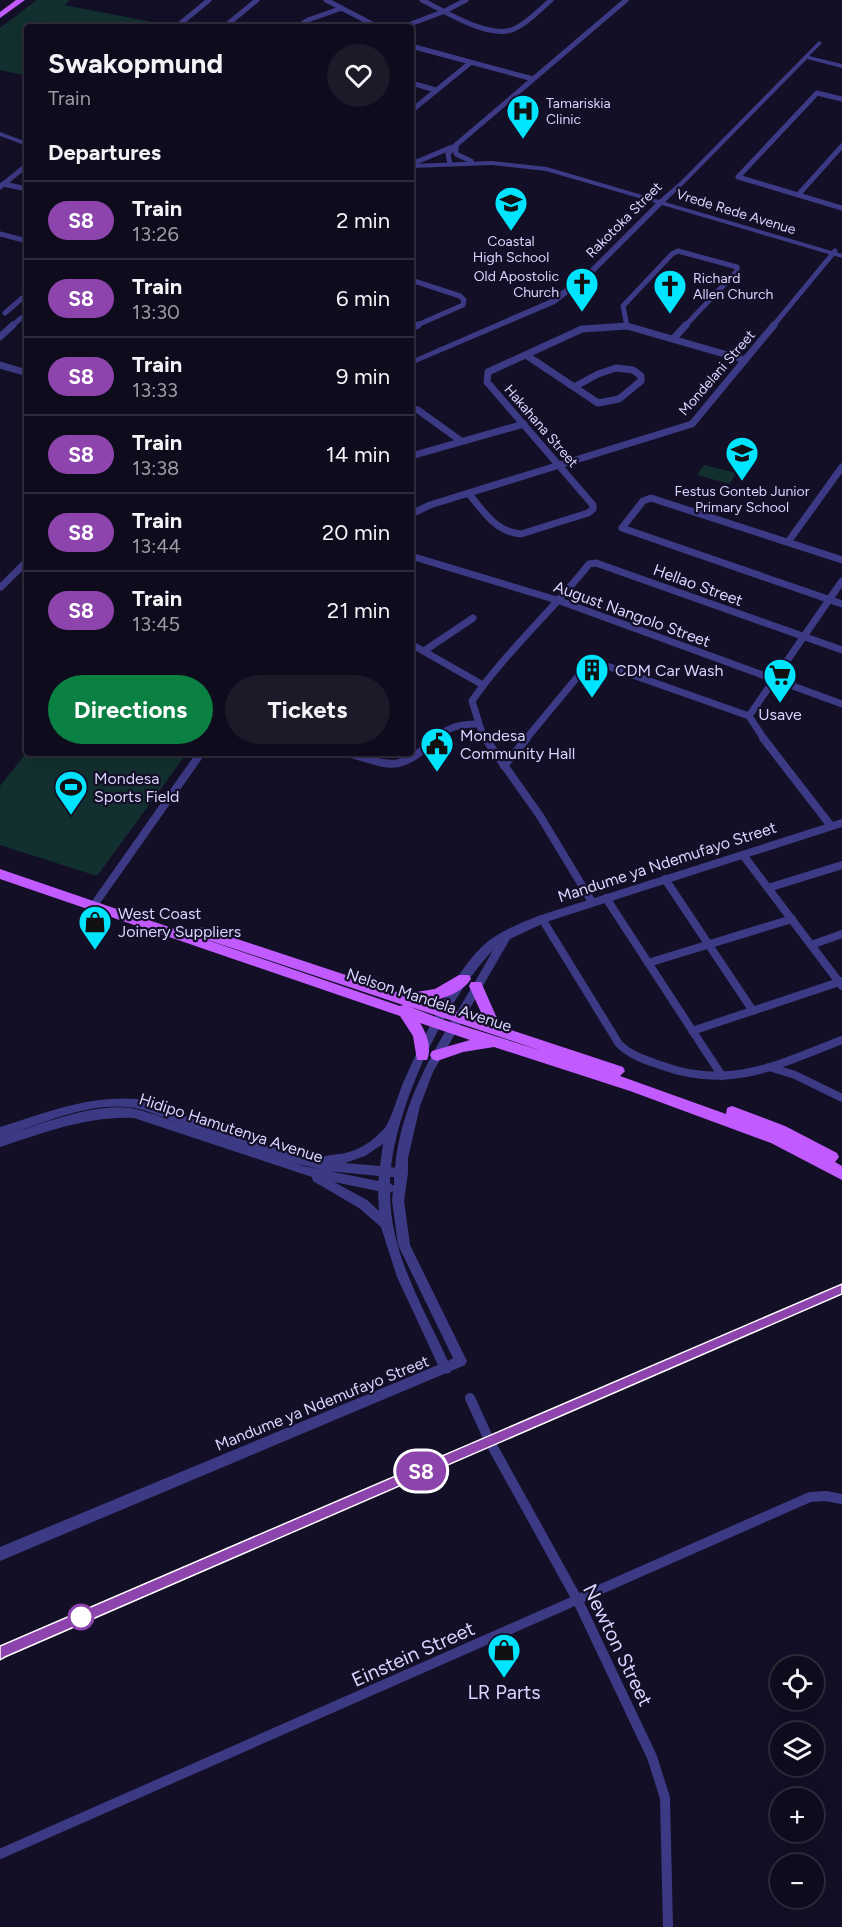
<!DOCTYPE html>
<meta charset="utf-8">
<style>
:root{--surface:#0e0b1c;--page:#1c1929;--text:#f1f3f6;--muted:#9b9ba3;--line:#2e2b3b;--accent:#0b8043}
body{margin:0;font-family:Figtree,sans-serif;background:var(--page);color:var(--text);height:100vh;display:flex;flex-direction:column;font-size:22px;white-space:nowrap}
*{box-sizing:border-box;margin:0}
p{font-size:20px;color:var(--muted)}
.icon{flex:none;width:33px;height:33px;fill:none;stroke:currentColor;stroke-width:2;stroke-linecap:round;stroke-linejoin:round}
.map{position:relative;flex:1;overflow:hidden}
.sheet{position:absolute;left:24px;top:24px;width:390px;height:732px;display:flex;flex-direction:column;background:var(--surface);border-radius:6px;box-shadow:0 6px 24px #0002,0 0 0 2px var(--line)}
.sheet>*{flex:none}
.badge{padding:0 12px;border-radius:20px;font-size:21px;line-height:39px}
.fabs{position:absolute;left:770px;top:1656px;display:grid;gap:12px}
.fabs a{display:grid;place-items:center;width:54px;height:54px;border-radius:50%;background:var(--surface);box-shadow:0 6px 24px #0002,0 0 0 2px var(--line);font-size:30px}
.map>.badge{position:absolute;translate:-50% -50%;box-shadow:0 0 0 3px #fff}
h2{padding:0 24px;font-size:22px;line-height:54px}
.round{display:grid;place-items:center;flex:none;width:63px;height:63px;border-radius:32px;background:var(--page)}
.headline{display:flex;align-items:center;justify-content:space-between;height:102px;padding:0 24px}
h1{font-size:28px;font-weight:700;line-height:45px}
.primary-button{display:flex;gap:12px;margin-top:auto;padding:12px 24px}
.primary-button a{flex:1;height:69px;border-radius:36px;background:var(--accent);color:#fff;font-size:24px;font-weight:700;line-height:69px;text-align:center}
.primary-button a+a{background:var(--page);color:var(--text)}
ul{padding:0;list-style:none}
li{display:flex;align-items:center;gap:18px;height:78px;padding:0 24px;border-top:2px solid var(--line)}
li div{flex:1}
li b{display:block;font-size:22px}
li em{font-style:normal}
li .badge{min-width:66px;font-weight:700;text-align:center}
.map>svg:first-child{display:block}
</style>
<div class="map">
<svg width="842" height="1927" viewBox="0 0 842 1927">
<rect width="100%" height="100%" fill="#130f26"/>
<g fill="#12302f">
<polygon points="37,0 70,0 64,5 163,24 160,27 27,27 27,76 0,70 0,28"/>
<polygon points="704,465 736,473 730,484 697,475"/>
<polygon points="27,752 27,753 187,753 97,876 0,845 0,786"/>
</g>
<g fill="none" stroke-linecap="round" stroke-linejoin="round">
<g stroke="#3d3a85" stroke-width="5">
<polyline points="326,0 378,27"/>
<path d="M422,0C444,11 490,40 514,29C528,23 539,10 551,0"/>
<polyline points="176,27 209,0"/>
<polyline points="224,27 257,0"/>
<polyline points="297,27 308,20 342,8"/>
<polyline points="403,27 445,11 466,0"/>
<polyline points="411,46 533,79"/>
<polyline points="411,83 436,90"/>
<polyline points="842,99 817,93 738,177 842,208"/>
<polyline points="411,111 470,63"/>
<polyline points="456,145 456,154 471,161"/>
<polyline points="414,163 452,147"/>
<polyline points="450,164 448,154 456,145 626,0"/>
<polyline points="3,184 27,189"/>
<polyline points="0,187 27,165"/>
<polyline points="798,195 842,146"/>
<polyline points="0,234 27,241"/>
<polyline points="411,280 460,296 464,300 463,305 415,326"/>
<polyline points="5,313 27,294"/>
<polyline points="12,326 21,318"/>
<polyline points="623,326 628,326"/>
<polyline points="627,326 623,306 672,254 678,251 737,267 737,271 685,326"/>
<polyline points="773,326 835,251"/>
</g>
<g stroke="#3d3a85" stroke-width="7">
<polyline points="411,328 418,325"/>
<polyline points="0,337 13,325"/>
<polyline points="673,339 686,325"/>
<polyline points="526,355 574,387"/>
<polyline points="0,365 27,373"/>
<polygon points="616,368 633,370 641,376 641,381 619,399 598,403 574,387 598,374"/>
<polyline points="411,408 418,410 461,441"/>
<polyline points="411,456 524,424"/>
<path d="M469,494C484,512 496,532 521,534L588,513L593,509V505L487,382L488,372L582,329L627,326L745,360"/>
<polyline points="411,514 430,505 692,424 774,325"/>
<polyline points="788,542 842,467"/>
<polyline points="411,556 560,601 842,704"/>
<polyline points="842,560 651,498 643,501 622,528 842,604"/>
<polyline points="411,644 483,685"/>
<polyline points="424,651 473,618"/>
<path d="M435,739C448,727 460,724 478,724"/>
<path d="M486,739L482,733L472,701C505,653 552,611 589,564L596,563L842,650"/>
<polyline points="526,739 584,669 597,665 610,667 749,716"/>
<polyline points="764,739 749,716 842,581"/>
</g>
<g stroke="#3d3a85" stroke-width="8">
<polyline points="485,738 540,816 592,902"/>
<polyline points="763,738 831,826"/>
<path d="M348,753C395,767 398,772 437,738"/>
<polyline points="504,766 527,738"/>
<polyline points="743,855 842,986"/>
<polyline points="665,879 753,1011"/>
<polyline points="768,888 842,865"/>
<polyline points="606,898 722,1076"/>
<polyline points="94,905 201,753"/>
<path d="M542,919L619,1044C630,1055 645,1060 660,1065C729,1091 777,1065 842,1040"/>
<polyline points="811,945 842,934"/>
<polyline points="648,963 792,919"/>
<polyline points="692,1031 842,981"/>
<polyline points="769,1067 795,1075 842,1098"/>
</g>
<g stroke="#3d3a85" stroke-width="10">
<polyline points="470,1398 490,1442 578,1601 652,1757 665,1798 668,1927"/>
<polyline points="0,1854 810,1497 826,1496 842,1499"/>
</g>
<g fill="#3d3a85" fill-rule="evenodd">
<polygon points="819,41 822,43 809,56 842,64 842,68 807,59 685,183 665,202 842,254 842,258 662,205 590,277 555,304 411,365 411,360 549,300 585,274 656,203 546,171 492,165 411,168 411,164 492,161 547,167 659,200 681,181"/>
<polygon points="0,132 27,142 27,146 0,136"/>
<polygon points="27,558 27,566 3,590 0,591 0,583 24,559"/>
<path d="M842,819V827L546,922L510,939L433,1072L420,1106L408,1158V1173L404,1201L410,1245L465,1357L467,1361L465,1365L451,1371L450,1373L444,1374L0,1561V1547L438,1365L397,1277L381,1227L359,1208L313,1181L312,1177L134,1118C87,1116 44,1133 0,1147V1137C36,1126 98,1100 135,1109C153,1113 171,1121 188,1127C171,1121 153,1112 135,1108C91,1100 42,1124 0,1137V1127C45,1113 89,1095 137,1099L281,1150L319,1159C326,1154 337,1155 345,1153C360,1150 374,1140 384,1129C390,1123 399,1093 403,1083C421,1043 453,972 485,944C500,931 521,923 538,916ZM493,950C455,1021 403,1083 395,1168L391,1167C399,1099 446,1000 493,950ZM383,1144L380,1166L345,1163L365,1156ZM294,1163L328,1171L379,1176L378,1181L304,1166ZM390,1177H394V1186L390,1183ZM334,1182L378,1191L379,1211L367,1200ZM393,1191L392,1201L398,1245L453,1358L448,1361C423,1307 390,1253 390,1193Z"/>
</g>
<g fill="#c25bff" fill-rule="evenodd">
<polygon points="16,0 25,0 0,18 0,12"/>
<path d="M0,869L400,1006L403,1005L196,936L194,932L201,927L403,994L435,989L459,975H469L471,979C462,993 442,999 427,1002L485,1021L469,986L471,982H481L496,1016L508,1029L623,1067L625,1071L620,1076L726,1114L727,1108L732,1106L785,1126L837,1153L839,1157L835,1162L842,1166V1180L771,1143L630,1091L494,1047L463,1052L437,1061L432,1059L430,1055L432,1051L470,1040L420,1023C427,1034 432,1048 427,1060H417L413,1036L400,1016L0,879ZM408,1006L542,1051L441,1019Z"/>
</g>
<polyline stroke="#00e5ff" stroke-width="4" stroke-dasharray="11 10" stroke-linecap="butt" points="0,1652 842,1290"/>
</g>
<polygon fill="#8e44ad" stroke="#fff" stroke-width="1.5" points="842,1284 842,1294 5,1657 0,1660 0,1646"/>
<defs>
<g id="hospital-pin" transform="scale(1.725)"><path d="M0 17L-7.5 6A9.5 9.5 0 1 1 7.5 6Z" fill="#00e5ff" stroke="#130f26"/><path d="M-5-5h3v3.5h4V-5h3V5h-3V1.5h-4V5h-3Z" fill="#111"/></g>
<g id="school-pin" transform="scale(1.725)"><path d="M0 17L-7.5 6A9.5 9.5 0 1 1 7.5 6Z" fill="#00e5ff" stroke="#130f26"/><path d="M0-5L7-2L0 1L-7-2ZM-4 1L0 2.5L4 1V4Q0 6-4 4Z" fill="#111"/></g>
<g id="church-pin" transform="scale(1.725)"><path d="M0 17L-7.5 6A9.5 9.5 0 1 1 7.5 6Z" fill="#00e5ff" stroke="#130f26"/><path d="M-1.2-6h2.4v3.5h3.3v2.4h-3.3V6h-2.4V-.1h-3.3v-2.4h3.3Z" fill="#111"/></g>
<g id="building-pin" transform="scale(1.725)"><path d="M0 17L-7.5 6A9.5 9.5 0 1 1 7.5 6Z" fill="#00e5ff" stroke="#130f26"/><path d="M-4-6H4V6H1V3H-1V6H-4ZM-2.5-4.3h1.7v1.8h-1.7ZM.8-4.3h1.7v1.8H.8ZM-2.5-1h1.7V.8h-1.7ZM.8-1h1.7V.8H.8Z" fill="#111"/></g>
<g id="supermarket-pin" transform="scale(1.725)"><path d="M0 17L-7.5 6A9.5 9.5 0 1 1 7.5 6Z" fill="#00e5ff" stroke="#130f26"/><path d="M-6-5.5h2.5l.6 2H6L4.5 2H-2.5L-4.4-4H-6ZM-1.5 3.2a1.3 1.3 0 1 0 .1 0ZM3 3.2a1.3 1.3 0 1 0 .1 0Z" fill="#111"/></g>
<g id="civic-pin" transform="scale(1.725)"><path d="M0 17L-7.5 6A9.5 9.5 0 1 1 7.5 6Z" fill="#00e5ff" stroke="#130f26"/><path d="M-.6-6.5H3V-4.5H.6V-3L4-1V1h2V6H-6V1h2V-1L-.6-3ZM-1.2 2.5V6h2.4V2.5Z" fill="#111"/></g>
<g id="stadium-pin" transform="scale(1.725)"><path d="M0 17L-7.5 6A9.5 9.5 0 1 1 7.5 6Z" fill="#00e5ff" stroke="#130f26"/><path d="M0-5a6.5 5 0 1 0 0 10a6.5 5 0 1 0 0-10ZM-3.5-1.8h7v3.6h-7Z" fill="#111"/></g>
<g id="shop-pin" transform="scale(1.725)"><path d="M0 17L-7.5 6A9.5 9.5 0 1 1 7.5 6Z" fill="#00e5ff" stroke="#130f26"/><path d="M-5-2.5h2.3a2.7 3.5 0 0 1 5.4 0H5L5.5 6h-11ZM-1.5-2.5h3a1.5 2.3 0 0 0-3 0Z" fill="#111"/></g>
</defs>
<g fill-rule="evenodd">
<use href="#hospital-pin" x="523" y="111"/>
<use href="#school-pin" x="511" y="203"/>
<use href="#church-pin" x="582" y="284"/>
<use href="#church-pin" x="670" y="286"/>
<use href="#school-pin" x="742" y="453"/>
<use href="#building-pin" x="592" y="670"/>
<use href="#supermarket-pin" x="780" y="675"/>
<use href="#civic-pin" x="437" y="744"/>
<use href="#stadium-pin" x="71" y="787"/>
<use href="#shop-pin" x="95" y="922"/>
<use href="#shop-pin" x="504" y="1650"/>
</g>
<circle fill="#fff" stroke="#8e44ad" stroke-width="3" cx="81" cy="1617" r="12"/>
<g text-anchor="middle" dominant-baseline="central" stroke-width="4.5" stroke-linejoin="round" paint-order="stroke">
<g font-size="14" fill="#d9d4ff" stroke="#130f26" text-anchor="start">
<text x="546" y="103">Tamariskia<tspan x="546" dy="16">Clinic</tspan></text>
<text x="511" y="241" text-anchor="middle">Coastal<tspan x="511" dy="16">High School</tspan></text>
<text x="559" y="276" text-anchor="end">Old Apostolic<tspan x="559" dy="16">Church</tspan></text>
<text x="693" y="278">Richard<tspan x="693" dy="16">Allen Church</tspan></text>
<text x="742" y="491" text-anchor="middle">Festus Gonteb Junior<tspan x="742" dy="16">Primary School</tspan></text>
</g>
<g font-size="14" fill="#d9d4ff" stroke="#130f26">
<text transform="translate(736 212) rotate(17)">Vrede Rede Avenue</text>
<text transform="translate(624 220) rotate(-45)">Rakotoka Street</text>
<text transform="translate(717 373) rotate(-49)">Mondelani Street</text>
<text transform="translate(541 426) rotate(49)">Hakahana Street</text>
</g>
<g font-size="16" fill="#d9d4ff" stroke="#130f26">
<text transform="translate(698 585) rotate(20)">Hellao Street</text>
<text transform="translate(632 614) rotate(20)">August Nangolo Street</text>
<text transform="translate(667 862) rotate(-18)">Mandume ya Ndemufayo Street</text>
<text transform="translate(429 1000) rotate(18)">Nelson Mandela Avenue</text>
<text transform="translate(231 1128) rotate(18)">Hidipo Hamutenya Avenue</text>
<text transform="translate(322 1403) rotate(-22)">Mandume ya Ndemufayo Street</text>
</g>
<g font-size="16" fill="#d9d4ff" stroke="#130f26" text-anchor="start">
<text x="615" y="670">CDM Car Wash</text>
<text x="780" y="714" text-anchor="middle">Usave</text>
<text x="460" y="735">Mondesa<tspan x="460" dy="18">Community Hall</tspan></text>
<text x="94" y="778">Mondesa<tspan x="94" dy="18">Sports Field</tspan></text>
<text x="118" y="913">West Coast<tspan x="118" dy="18">Joinery Suppliers</tspan></text>
</g>
<g font-size="20" fill="#d9d4ff" stroke="#130f26">
<text transform="translate(618 1645) rotate(64)">Newton Street</text>
<text transform="translate(413 1654) rotate(-24)">Einstein Street</text>
</g>
<g font-size="20" fill="#d9d4ff" stroke="#130f26">
<text x="504" y="1692">LR Parts</text>
</g>
</g>
</svg>
<div class="fabs">
<a><svg class="icon" aria-label="locate" viewBox="0 0 24 24"><circle cx="12" cy="12" r="6"/><path d="M12 2v4M12 18v4M2 12h4M18 12h4"/></svg></a>
<a><svg class="icon" aria-label="layers" viewBox="0 0 24 24"><path d="M12 4l9 5-9 5-9-5zM3 14l9 5 9-5"/></svg></a>
<a>+</a>
<a>−</a>
</div>
<b class="badge" style="left:421px;top:1471px;background:#8e44ad;color:#fff">S8</b>
<section class="sheet">
<div class="headline"><div><h1>Swakopmund</h1><p>Train</p></div><a class="round"><svg class="icon" aria-label="heart" viewBox="0 0 24 24"><path d="M12 20l-8-8c-3-5 5-10 8-4 3-6 11-1 8 4z"/></svg></a></div>
<h2>Departures</h2>
<ul>
<li><span class="badge" style="background:#8e44ad;color:#fff">S8</span><div><b>Train</b><p>13:26</p></div><em>2 min</em></li>
<li><span class="badge" style="background:#8e44ad;color:#fff">S8</span><div><b>Train</b><p>13:30</p></div><em>6 min</em></li>
<li><span class="badge" style="background:#8e44ad;color:#fff">S8</span><div><b>Train</b><p>13:33</p></div><em>9 min</em></li>
<li><span class="badge" style="background:#8e44ad;color:#fff">S8</span><div><b>Train</b><p>13:38</p></div><em>14 min</em></li>
<li><span class="badge" style="background:#8e44ad;color:#fff">S8</span><div><b>Train</b><p>13:44</p></div><em>20 min</em></li>
<li><span class="badge" style="background:#8e44ad;color:#fff">S8</span><div><b>Train</b><p>13:45</p></div><em>21 min</em></li>
</ul>
<div class="primary-button"><a>Directions</a><a>Tickets</a></div>
</section>
</div>
